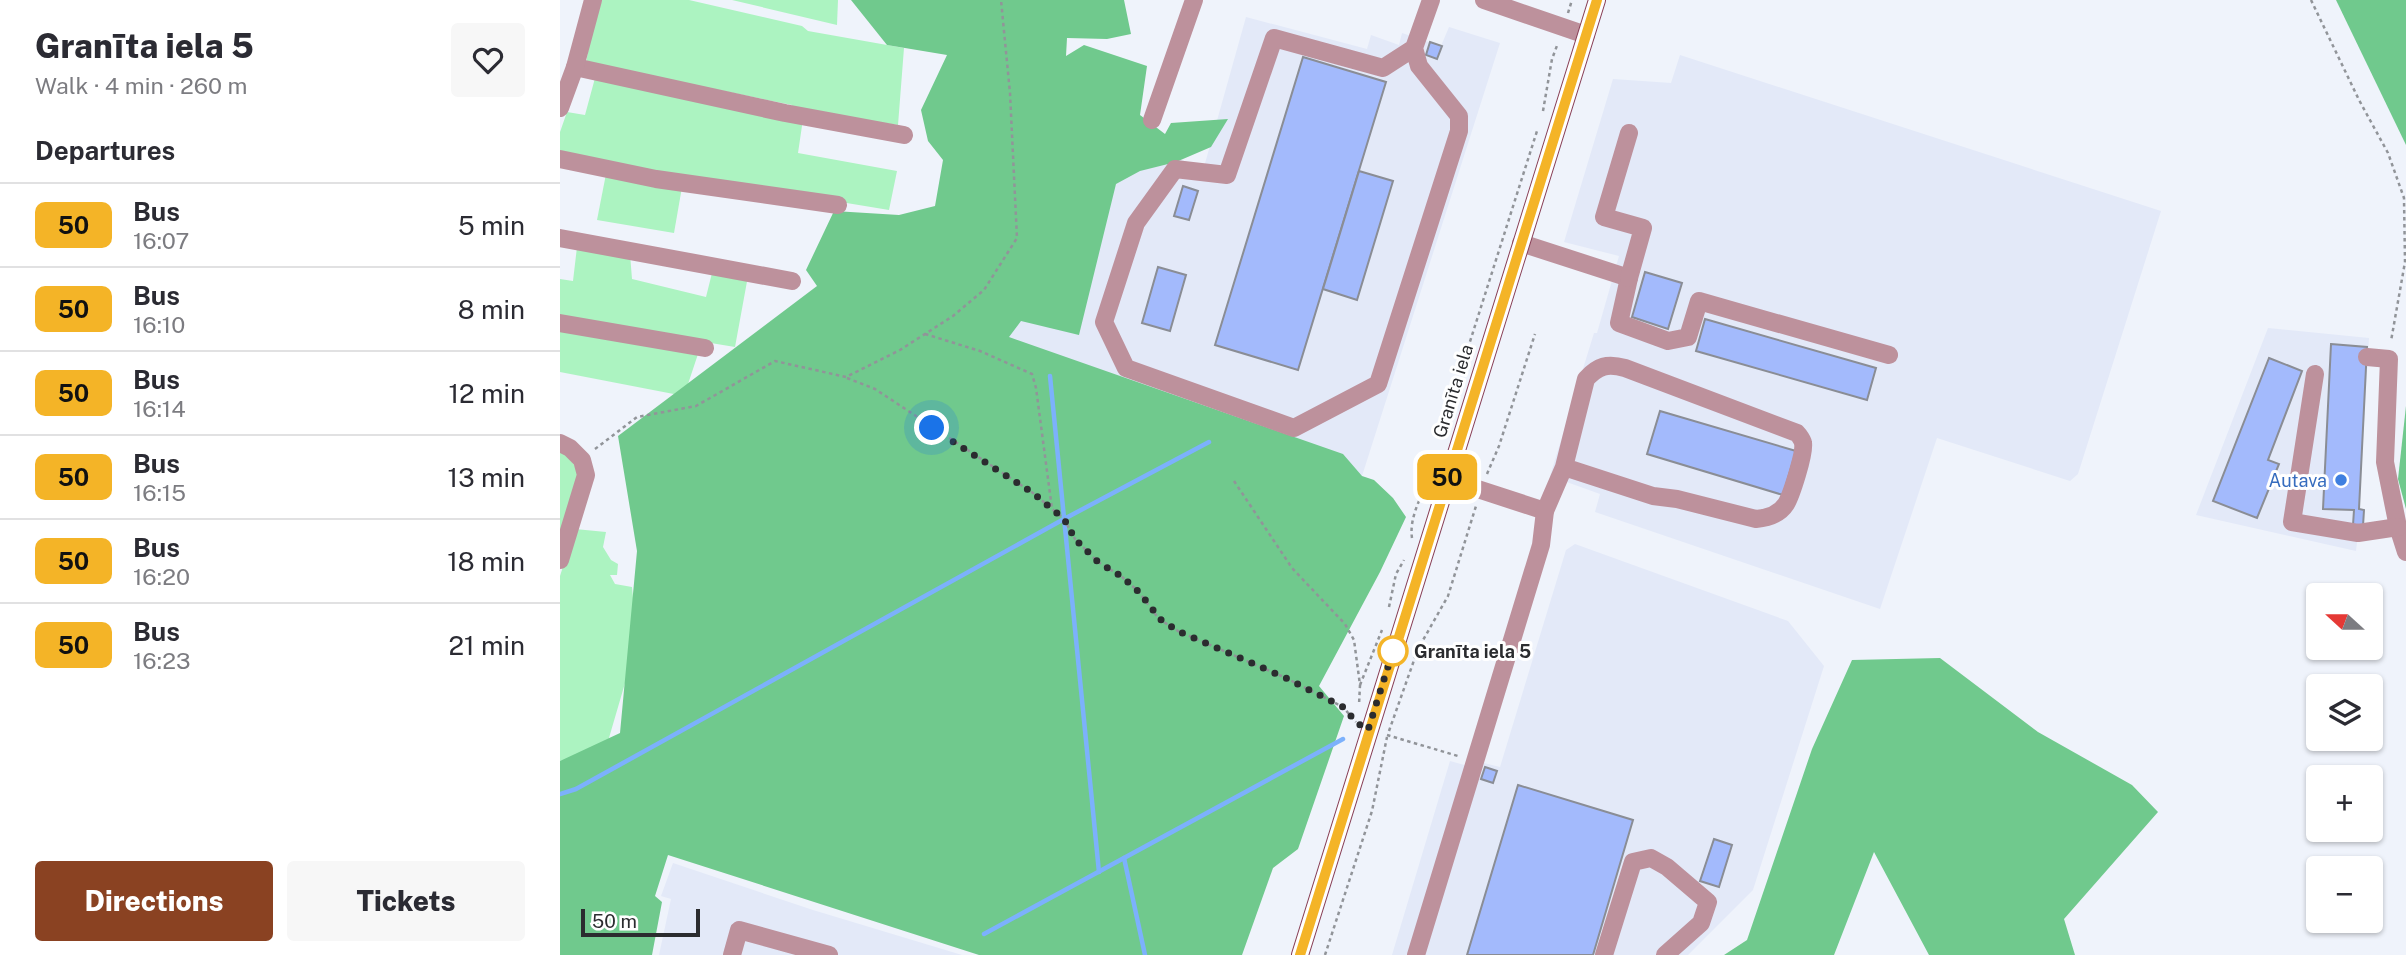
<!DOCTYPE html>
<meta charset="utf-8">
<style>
:root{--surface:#fff;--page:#f7f7f7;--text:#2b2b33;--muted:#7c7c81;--line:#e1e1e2;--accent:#8a4222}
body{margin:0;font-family:"Public Sans",sans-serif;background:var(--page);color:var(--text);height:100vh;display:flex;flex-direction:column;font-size:26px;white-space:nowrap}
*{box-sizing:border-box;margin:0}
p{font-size:23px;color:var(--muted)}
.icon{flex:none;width:38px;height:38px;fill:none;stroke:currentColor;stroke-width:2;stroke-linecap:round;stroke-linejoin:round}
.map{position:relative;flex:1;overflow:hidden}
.side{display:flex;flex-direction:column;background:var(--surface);width:560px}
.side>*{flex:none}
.badge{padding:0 14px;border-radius:10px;font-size:24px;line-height:46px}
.needle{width:46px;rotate:291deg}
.controls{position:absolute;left:1746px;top:583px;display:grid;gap:14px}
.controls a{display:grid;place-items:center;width:77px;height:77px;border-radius:7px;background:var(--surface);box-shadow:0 2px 5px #0004;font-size:35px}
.scale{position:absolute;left:21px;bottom:18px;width:119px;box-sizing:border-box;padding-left:7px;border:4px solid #2b2c2f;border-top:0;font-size:19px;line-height:24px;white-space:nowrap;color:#2b2c2f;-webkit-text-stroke:5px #fff;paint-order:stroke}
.you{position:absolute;width:35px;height:35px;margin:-18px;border:5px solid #fff;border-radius:50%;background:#1a73e8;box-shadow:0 0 0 10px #1a73e833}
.map>.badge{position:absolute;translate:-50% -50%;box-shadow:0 0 0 4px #fff}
h2{padding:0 35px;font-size:26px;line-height:63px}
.round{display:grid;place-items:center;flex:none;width:74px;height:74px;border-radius:7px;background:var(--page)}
.head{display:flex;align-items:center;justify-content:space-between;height:119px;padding:0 35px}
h1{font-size:33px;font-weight:800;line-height:52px}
.button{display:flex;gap:14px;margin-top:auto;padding:14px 35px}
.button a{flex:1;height:80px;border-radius:7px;background:var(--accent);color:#fff;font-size:28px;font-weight:800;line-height:80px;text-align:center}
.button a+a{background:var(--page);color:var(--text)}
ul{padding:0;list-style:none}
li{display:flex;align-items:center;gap:21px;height:84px;padding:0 35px;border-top:2px solid var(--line)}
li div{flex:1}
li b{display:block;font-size:26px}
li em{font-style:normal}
li .badge{min-width:77px;font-weight:700;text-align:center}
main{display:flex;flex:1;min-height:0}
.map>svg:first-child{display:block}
</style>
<main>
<section class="side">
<div class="head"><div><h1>Granīta iela 5</h1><p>Walk · 4 min · 260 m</p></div><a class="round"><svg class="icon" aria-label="heart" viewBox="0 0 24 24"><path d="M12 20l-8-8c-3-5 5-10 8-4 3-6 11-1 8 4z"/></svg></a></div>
<h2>Departures</h2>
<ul>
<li><span class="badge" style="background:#f4b427;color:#111">50</span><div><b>Bus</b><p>16:07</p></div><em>5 min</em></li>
<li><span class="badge" style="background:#f4b427;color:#111">50</span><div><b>Bus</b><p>16:10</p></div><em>8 min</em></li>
<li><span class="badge" style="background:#f4b427;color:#111">50</span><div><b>Bus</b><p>16:14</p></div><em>12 min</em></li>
<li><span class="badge" style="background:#f4b427;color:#111">50</span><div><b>Bus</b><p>16:15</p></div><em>13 min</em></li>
<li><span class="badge" style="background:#f4b427;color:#111">50</span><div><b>Bus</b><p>16:20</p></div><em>18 min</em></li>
<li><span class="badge" style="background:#f4b427;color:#111">50</span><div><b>Bus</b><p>16:23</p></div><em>21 min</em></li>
</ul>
<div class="button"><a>Directions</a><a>Tickets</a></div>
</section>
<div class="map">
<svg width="1846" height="955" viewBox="0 0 1846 955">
<rect width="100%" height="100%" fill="#eff3fb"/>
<g fill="#e3e9f8">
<polygon points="686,17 807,49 811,35 839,45 842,33 881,46 889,27 940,43 802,476 430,349 504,124 644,167"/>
<polygon points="1120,55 1601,211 1518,474 1510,481 1377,438 1320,609 1035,512 1040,494 990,476 1034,333 1037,333 1059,256 1004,242 1053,79 1111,83"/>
<polygon points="1708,328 1809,338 1799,509 1804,510 1803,526 1799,526 1796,551 1636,515"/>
<polygon points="1015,544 1228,621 1264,666 1193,890 1128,955 832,955 890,761 908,766 924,763 940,767 1006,550"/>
<polygon points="113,863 253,910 402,955 99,955 111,899 101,896"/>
</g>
<g fill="#acf3c1">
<polygon points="42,0 129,0 242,26 248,31 344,48 338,125 233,110 232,105 26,63 32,29"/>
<polygon points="172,0 278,0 277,25"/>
<polygon points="35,78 243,119 238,153 337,171 329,210 86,170 0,151 0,132 7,112 25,115"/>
<polygon points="46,174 122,187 114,233 37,220"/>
<polygon points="17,247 70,254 72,279 146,297 153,269 188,276 175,347 0,318 0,279 13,281"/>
<polygon points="0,329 139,351 124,396 0,372"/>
<polygon points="0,448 22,474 0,544"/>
<polygon points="15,529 46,532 43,547 51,560 58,564 57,575 50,575 55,584 72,587 77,642 44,755 0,761 0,576"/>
</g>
<g fill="#70c98d">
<polygon points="291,0 564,0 571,34 547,39 507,38 506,56 524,45 587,66 580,115 605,134 611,123 668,119 651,147 616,162 580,171 556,184 519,335 461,321 449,337 783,454 802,476 814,480 833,498 846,517 820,572 759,686 784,716 738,849 713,868 682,955 419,955 108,855 95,896 102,902 92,955 0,955 0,761 60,733 77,551 58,436 257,286 246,270 274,211 339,215 375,206 383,160 368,141 361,110 387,55 327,45"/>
<polygon points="1776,0 1846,0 1846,145"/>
<polygon points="1846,406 1846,509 1838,479"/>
<polygon points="1380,658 1478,732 1572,785 1598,812 1504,919 1515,955 1369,955 1314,852 1274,955 1164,955 1187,940 1252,749 1292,660"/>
</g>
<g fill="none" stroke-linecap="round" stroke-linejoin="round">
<g stroke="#7cb1fc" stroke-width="4.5">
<polyline points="490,376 539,872"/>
<polyline points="0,794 16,789 504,519 649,442"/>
<polyline points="564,858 585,955"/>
<polyline points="424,934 783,739"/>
</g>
</g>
<g fill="#a3bafc" stroke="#8a8d95" stroke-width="2">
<polygon points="870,42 882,46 877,59 866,55"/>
<polygon points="743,57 826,82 738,370 655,345"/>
<polygon points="799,171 833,181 797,300 763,289"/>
<polygon points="623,186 638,191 629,220 614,216"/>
<polygon points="598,267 626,275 610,331 582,323"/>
<polygon points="1085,272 1122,283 1108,329 1072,317"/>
<polygon points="1145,319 1316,368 1307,400 1136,351"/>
<polygon points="1771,344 1807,347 1799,509 1804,510 1803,526 1793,525 1794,510 1763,509"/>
<polygon points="1709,358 1742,371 1708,460 1719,464 1697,518 1653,501"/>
<polygon points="1100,411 1236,451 1223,495 1087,454"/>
<polygon points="925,767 937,771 933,783 921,779"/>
<polygon points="958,785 1073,820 1033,955 907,955"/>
<polygon points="1154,839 1172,845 1159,887 1140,881"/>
</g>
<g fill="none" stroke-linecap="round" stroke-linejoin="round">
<g stroke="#919499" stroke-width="2.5" stroke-dasharray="3.5 3.5" stroke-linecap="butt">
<polyline points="1751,0 1799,100 1828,153 1844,198 1845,262 1831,341"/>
<polyline points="1008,13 1012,0"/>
<polyline points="983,111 992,59 998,43"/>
<polyline points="365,334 420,351 472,374 476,388 492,509"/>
<polyline points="287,378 315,389 473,493 504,519 515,539 538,562 561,576 579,592 599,619 618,631 726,678 783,707 796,722"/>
<polyline points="885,429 893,395 977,131"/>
<polyline points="35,449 77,417 136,406 215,361 286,377 340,350 393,316 424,290 457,238 450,93 441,0"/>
<polyline points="927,474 939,446 975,334"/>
<polyline points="674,481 732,568 785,624 794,640 800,685 799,705"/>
<path d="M852,538C849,518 861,497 869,478"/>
<polyline points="829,607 836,574 844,560"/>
<polyline points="800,685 822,630"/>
<polyline points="829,731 858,649 888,596 916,506"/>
<polyline points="827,735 898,756"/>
<polyline points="765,955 812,811 827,737"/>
</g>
<g stroke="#bd919c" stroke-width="18">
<polyline points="924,0 1026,35"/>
<polyline points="854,48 859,66 899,116 899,131 818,384 734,428 566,368 544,322 576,223 615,169 667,175 714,38 823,68 854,48 871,0"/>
<polyline points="15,67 225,113 344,135"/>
<polyline points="0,108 15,67 33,0"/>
<polyline points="592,120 634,0"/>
<polyline points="0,159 96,179 278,205"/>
<polyline points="0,238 232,281"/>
<polyline points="961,243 1069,278 1059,323 1108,341 1128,337 1139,301 1329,355"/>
<polyline points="1069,278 1083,228 1044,217 1069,133"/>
<polyline points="0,323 145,348"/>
<polyline points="1807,357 1829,359 1825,462 1838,527 1846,552"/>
<polyline points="1755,374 1732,522 1798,533 1838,527"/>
<polyline points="0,443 10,448 22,460 26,475 0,560"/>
<polyline points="887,479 985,511"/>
<polyline points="172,955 179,930 269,955"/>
<path d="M856,955L981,545L985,511L1004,467L1026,379C1038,366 1047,363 1065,368L1237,433C1239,435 1243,441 1243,443C1245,453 1231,496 1226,504C1219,515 1207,518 1196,519L1117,499L1093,496L1004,467"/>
<polyline points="1044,955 1073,862 1091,858 1107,867 1148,902 1141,923 1105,955"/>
</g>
<polyline stroke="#883f56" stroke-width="18" points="740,955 1037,0"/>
</g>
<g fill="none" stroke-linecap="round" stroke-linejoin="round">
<g stroke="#fff" stroke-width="16">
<polyline id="line" points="740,955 1037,0"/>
</g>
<use href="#line" stroke="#f4b427" stroke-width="10"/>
<polyline stroke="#2b2c2f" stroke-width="7" stroke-dasharray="0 12.6" points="372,428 473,493 504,519 515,539 538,562 561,576 579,592 600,619 618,631 726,678 783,707 797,723 808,730 833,651"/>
</g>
<circle fill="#3f7fe0" stroke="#fff" stroke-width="2.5" cx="1781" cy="480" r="7"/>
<circle fill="#fff" stroke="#f4b427" stroke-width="3.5" cx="833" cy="651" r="14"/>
<g text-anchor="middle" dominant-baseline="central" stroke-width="6" stroke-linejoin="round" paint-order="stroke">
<g font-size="18" fill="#2b2c2f" stroke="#fff">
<text transform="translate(893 391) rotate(-73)">Granīta iela</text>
</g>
<g font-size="18" fill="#366cbe" stroke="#fff" text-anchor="end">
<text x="1767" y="480">Autava</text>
</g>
<g font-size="18" font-weight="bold" fill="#2b2c2f" stroke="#fff" text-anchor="start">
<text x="854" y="651">Granīta iela 5</text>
</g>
</g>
</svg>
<div class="controls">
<a><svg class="needle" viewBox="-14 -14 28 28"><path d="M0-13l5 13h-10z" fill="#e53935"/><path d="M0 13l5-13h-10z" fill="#7c7c81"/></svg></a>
<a><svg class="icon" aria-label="layers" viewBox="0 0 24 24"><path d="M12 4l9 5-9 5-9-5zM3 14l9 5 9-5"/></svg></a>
<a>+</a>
<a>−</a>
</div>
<div class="scale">50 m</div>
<div class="you" style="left:372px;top:428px"></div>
<b class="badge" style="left:887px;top:477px;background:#f4b427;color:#111">50</b>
</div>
</main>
